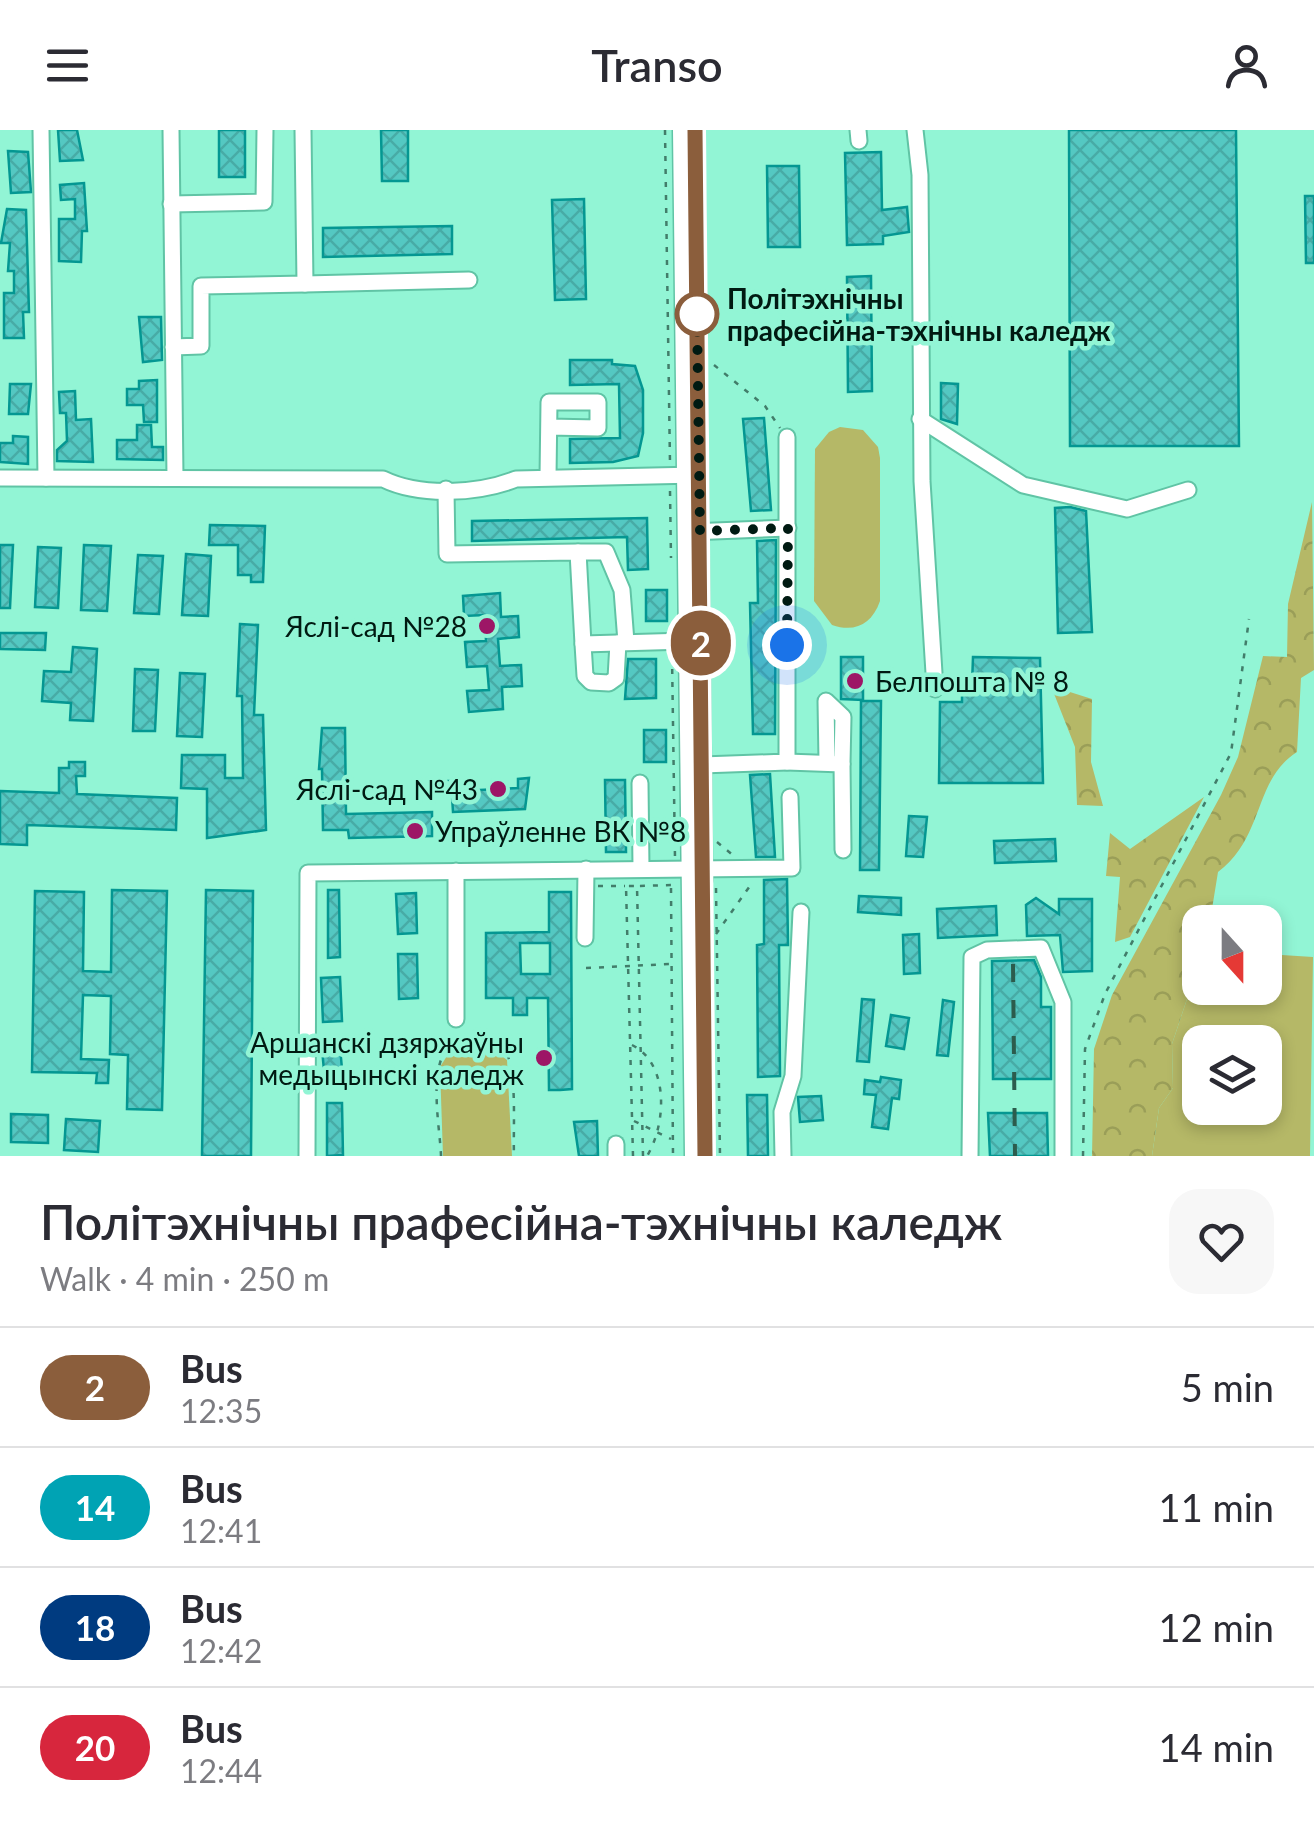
<!DOCTYPE html>
<meta charset="utf-8">
<style>
:root{--surface:#fff;--page:#f7f7f7;--text:#2b2b33;--muted:#7c7c81;--line:#e1e1e2}
body{margin:0;font-family:Lato,sans-serif;background:var(--page);color:var(--text);height:100vh;display:flex;flex-direction:column;font-size:38px;white-space:nowrap}
*{box-sizing:border-box;margin:0}
p{font-size:32px;color:var(--muted)}
.icon{flex:none;width:55px;height:55px;fill:none;stroke:currentColor;stroke-width:2;stroke-linecap:round;stroke-linejoin:round}
.map{position:relative;height:1026px;overflow:hidden}
.details{display:flex;flex-direction:column;background:var(--surface);flex:1}
.details>*{flex:none}
.badge{padding:0 20px;border-radius:32px;font-size:35px;line-height:65px}
.needle{width:65px;rotate:159deg}
.buttons{position:absolute;left:1182px;top:775px;display:grid;gap:20px}
.buttons a{display:grid;place-items:center;width:100px;height:100px;border-radius:20px;background:var(--surface);box-shadow:0 5px 15px #0003;font-size:50px}
.you{position:absolute;width:50px;height:50px;margin:-25px;border:8px solid #fff;border-radius:50%;background:#1a73e8;box-shadow:0 0 0 15px #1a73e833}
.map>.badge{position:absolute;translate:-50% -50%;box-shadow:0 0 0 5px #fff}
.round{display:grid;place-items:center;flex:none;width:105px;height:105px;border-radius:30px;background:var(--page)}
.summary{display:flex;align-items:center;justify-content:space-between;height:170px;padding:0 40px}
h1{font-size:48px;font-weight:600;line-height:75px}
ul{padding:0;list-style:none}
li{display:flex;align-items:center;gap:30px;height:120px;padding:0 40px;border-top:2px solid var(--line)}
li div{flex:1}
li b{display:block;font-size:38px}
li em{font-style:normal}
li .badge{min-width:110px;font-weight:700;text-align:center}
header{display:flex;justify-content:space-between;align-items:center;height:130px;padding:0 40px;background:var(--surface);font-size:45px;font-weight:600}
.map>svg:first-child{display:block}
</style>
<header><svg class="icon" aria-label="menu" viewBox="0 0 24 24"><path d="M4 6h16M4 12h16M4 18h16"/></svg>Transo<svg class="icon" aria-label="person" viewBox="0 0 24 24"><circle cx="12" cy="8" r="4"/><path d="M4 21q1-7 8-7t8 7"/></svg></header>
<div class="map">
<svg width="1314" height="1026" viewBox="0 0 1314 1026">
<defs>
<pattern id="forest-crowns" width="20" height="18" patternUnits="userSpaceOnUse" patternTransform="scale(2.5)"><rect width="20" height="18" fill="#b5b867"/><path d="M2 6a3 3 0 1 1 6 0M12 15a3 3 0 1 1 6 0" fill="none" stroke="#9a9e58"/></pattern>
<pattern id="building-cross-hatch" width="8" height="8" patternUnits="userSpaceOnUse" patternTransform="scale(2.5)"><rect width="8" height="8" fill="#54c8c2"/><path d="M0 0l8 8M0 8l8-8" fill="none" stroke="#47aba6"/></pattern>
</defs>
<rect width="100%" height="100%" fill="#92f5d5"/>
<g fill="#b5b867" fill-rule="evenodd">
<path d="M840,297L863,300L878,317L880,328V471C872,494 855,503 832,495L814,471L815,319L829,302Z"/>
<path d="M1193,820L1200,821V858H1265V824L1313,827L1310,1026H1152L1159,978L1173,958L1172,914L1188,866ZM1200,912H1265V978H1200Z"/>
<polygon points="482,911 507,930 512,1026 443,1026 440,937 452,918"/>
</g>
<g fill="url(#forest-crowns)">
<path d="M1312,372L1314,540L1301,548L1297,622C1253,650 1265,707 1218,742L1212,779L1197,798L1188,866L1172,914L1173,958L1159,978L1152,1026H1092L1094,919L1112,865L1221,665L1238,627L1263,526L1287,527L1288,474Z"/>
<polygon points="1051,556 1092,569 1091,632 1103,676 1077,675 1075,617"/>
<polygon points="1204,667 1130,807 1115,812 1120,747 1106,746 1110,703 1130,719"/>
</g>
<g fill="url(#building-cross-hatch)" stroke="#049792" stroke-width="2.5" fill-rule="evenodd">
<polygon points="58,0 77,0 83,30 60,31"/>
<rect x="219" y="0" width="26" height="47"/>
<polygon points="381,0 408,0 408,51 382,51"/>
<polygon points="1069,0 1236,0 1239,316 1070,316"/>
<polygon points="8,21 28,22 31,62 11,63"/>
<polygon points="881,22 882,80 907,77 909,102 883,106 883,114 847,115 845,23"/>
<polygon points="767,36 799,36 800,117 768,117"/>
<polygon points="84,53 87,101 82,101 81,132 59,131 59,89 75,89 75,69 61,70 60,55"/>
<polygon points="1305,66 1314,66 1314,133 1306,133"/>
<polygon points="584,69 586,169 555,170 552,70"/>
<polygon points="7,79 26,80 29,182 23,182 24,208 4,208 4,163 14,163 14,141 8,141 10,113 1,113"/>
<polygon points="452,96 452,124 323,127 323,98"/>
<polygon points="871,146 872,261 848,262 847,147"/>
<polygon points="139,187 161,187 162,230 143,232"/>
<polygon points="570,230 612,230 612,234 635,236 643,260 643,303 638,326 613,332 570,333 570,309 620,308 619,254 570,255"/>
<polygon points="157,250 157,292 144,292 143,275 127,275 127,259 139,259 139,251"/>
<polygon points="941,253 958,254 957,294 941,289"/>
<polygon points="10,254 31,254 28,284 9,284"/>
<polygon points="75,261 76,290 91,289 93,332 57,331 57,320 67,311 66,283 60,283 59,262"/>
<polygon points="764,288 771,380 751,381 743,289"/>
<polygon points="137,295 151,295 152,317 163,317 163,330 117,329 117,310 137,310"/>
<polygon points="13,306 28,307 28,334 0,332 0,313 13,313"/>
<polygon points="1070,377 1086,381 1092,502 1058,503 1055,378"/>
<polygon points="647,388 648,439 628,440 627,407 472,411 472,391"/>
<polygon points="210,395 265,396 263,452 251,452 251,445 238,445 238,415 209,415"/>
<polygon points="776,410 775,604 753,604 750,473 758,473 757,411"/>
<polygon points="0,415 13,415 10,478 0,478"/>
<polygon points="84,415 111,416 107,481 81,480"/>
<polygon points="38,417 61,418 58,478 35,477"/>
<polygon points="186,424 211,426 208,486 182,485"/>
<polygon points="138,425 163,426 159,484 134,483"/>
<rect x="646" y="460" width="21" height="31"/>
<polygon points="500,463 501,487 518,486 519,507 498,509 500,536 521,535 522,556 502,557 503,579 469,582 467,561 489,560 487,536 467,537 465,512 486,511 485,485 464,486 463,466"/>
<polygon points="240,494 258,495 254,585 263,585 266,700 207,708 207,659 181,658 182,625 225,625 225,648 243,648 242,566 237,566"/>
<polygon points="0,503 46,503 45,520 0,519"/>
<polygon points="73,517 97,519 93,591 70,590 71,573 42,571 44,541 71,542"/>
<polygon points="841,527 863,527 863,570 841,569"/>
<polygon points="973,527 1040,528 1043,653 939,653 940,572 962,572 962,555 972,555"/>
<polygon points="628,529 656,529 656,568 625,569"/>
<polygon points="135,539 158,540 155,601 133,601"/>
<polygon points="180,543 205,544 202,607 177,606"/>
<polygon points="861,571 881,571 879,740 860,740"/>
<polygon points="322,598 345,598 346,684 432,682 432,706 349,708 348,700 323,700 322,639 319,639"/>
<rect x="644" y="600" width="22" height="32"/>
<polygon points="69,632 85,632 85,646 76,646 77,664 177,668 176,700 27,695 27,715 0,714 0,661 59,663 59,638 69,638"/>
<polygon points="770,644 775,727 756,727 750,645"/>
<polygon points="529,648 525,679 453,682 452,666 447,666 447,651 459,651 459,661 518,658 518,649"/>
<polygon points="605,650 625,650 626,722 606,722"/>
<polygon points="909,686 927,687 923,727 906,726"/>
<polygon points="1055,709 1056,731 995,733 994,711"/>
<polygon points="787,749 788,815 779,815 780,946 758,947 757,815 764,814 764,750"/>
<polygon points="112,760 167,761 162,980 127,979 128,925 110,924 111,866 83,865 81,929 109,930 108,953 96,953 97,943 32,942 35,761 84,762 83,841 111,842"/>
<polygon points="206,760 253,761 251,1026 202,1026"/>
<polygon points="328,760 339,760 340,827 328,828"/>
<path d="M549,762H571L572,959L560,960H549L548,868H527V885H513V868H486V803L549,802ZM520,813H550V844H521Z"/>
<polygon points="416,763 417,803 398,804 396,764"/>
<polygon points="859,766 901,768 901,785 858,782"/>
<polygon points="1036,768 1059,784 1059,769 1092,769 1092,841 1063,842 1060,805 1027,806 1026,775"/>
<polygon points="996,776 997,805 938,808 937,779"/>
<polygon points="919,804 920,843 904,844 903,805"/>
<polygon points="398,824 417,824 418,868 399,869"/>
<polygon points="1034,830 1041,847 1041,877 1051,877 1051,949 993,949 992,831"/>
<polygon points="340,847 342,891 323,892 321,848"/>
<polygon points="862,869 874,870 869,932 857,931"/>
<polygon points="943,870 954,872 948,926 937,925"/>
<polygon points="891,885 909,888 904,919 886,916"/>
<polygon points="340,917 343,950 325,951 322,919"/>
<polygon points="881,947 901,950 899,969 892,968 888,999 872,997 876,965 864,964 865,950 880,952"/>
<polygon points="747,965 767,965 768,1026 748,1026"/>
<polygon points="821,966 823,990 800,992 798,967"/>
<polygon points="327,973 342,973 343,1025 327,1026"/>
<polygon points="988,983 1047,983 1048,1026 990,1026"/>
<polygon points="11,984 48,985 48,1013 11,1012"/>
<polygon points="66,989 100,991 98,1022 64,1020"/>
<polygon points="597,991 598,1026 579,1026 574,992"/>
</g>
<g fill="none" stroke-linecap="round" stroke-linejoin="round">
<g stroke="#60c4a5" stroke-width="19">
<g id="minor">
<polyline points="41,0 46,348"/>
<polyline points="171,0 175,347"/>
<polyline points="858,0 859,11"/>
<polyline points="915,0 920,45 922,351 935,559"/>
<polyline points="171,74 264,72 265,0"/>
<polyline points="305,154 469,150"/>
<polyline points="173,217 201,216 201,156 305,154 303,0"/>
<polyline points="920,289 1023,355 1127,379 1188,360"/>
<polyline points="548,347 549,272 598,272 598,298 549,297"/>
<path d="M0,348L383,349C420,367 478,364 516,349L697,345"/>
<polyline points="446,359 447,424 578,422 583,514 687,511"/>
<polyline points="690,402 788,398"/>
<polyline points="578,422 606,422 622,460 626,512"/>
<polyline points="583,514 585,546 591,552 609,553 616,548 618,513"/>
<polyline points="787,632 842,634 843,720"/>
<polyline points="827,632 826,571 843,587 842,634"/>
<polyline points="702,635 787,632 787,307"/>
<polyline points="640,653 641,738"/>
<polyline points="456,741 456,889"/>
<polyline points="585,808 586,739"/>
<polyline points="616,1014 616,1026"/>
<polyline points="307,1026 308,743 792,738 790,667"/>
<polyline points="783,1026 782,982 793,946 801,782"/>
<polyline points="970,1026 972,827 987,820 1041,818 1063,872 1063,1026"/>
</g>
</g>
<g stroke="#60c4a5" stroke-width="21">
<g id="major">
<polyline points="682,0 694,1026"/>
<polyline points="695,0 703,751"/>
</g>
</g>
<g stroke="#427d6a" stroke-width="2.5" stroke-dasharray="5 8" stroke-linecap="butt">
<polyline points="665,0 670,333"/>
<polyline points="714,235 765,276 780,298"/>
<polyline points="670,361 671,428"/>
<polyline points="672,526 675,728"/>
<polyline points="717,712 734,726"/>
<polyline points="598,756 625,756"/>
<polyline points="671,758 673,1026"/>
<polyline points="716,758 720,1026"/>
<polyline points="716,804 752,753"/>
<polyline points="586,838 670,834"/>
<path d="M632,915C670,934 666,995 647,1026"/>
<polyline points="634,991 671,1009"/>
<path d="M441,1026C440,991 420,906 474,905C487,905 502,912 507,924C517,945 513,1000 514,1026"/>
<polyline points="633,1026 626,756 636,756"/>
<polyline points="643,1026 637,756 671,755"/>
<polyline points="1083,1026 1085,919 1105,864 1231,623 1249,489"/>
</g>
<use href="#minor" stroke="#fff" stroke-width="15"/>
<use href="#major" stroke="#fff" stroke-width="18"/>
<polyline stroke="#2c5c4d" stroke-width="4" stroke-dasharray="18 18" stroke-linecap="butt" points="1013,834 1015,1026"/>
</g>
<g fill="none" stroke-linecap="round" stroke-linejoin="round">
<g stroke="#fff" stroke-width="22">
<polyline id="line" points="695,0 705,1026"/>
</g>
<use href="#line" stroke="#8b5e3c" stroke-width="15"/>
<polyline stroke="#001a12" stroke-width="10" stroke-dasharray="0 18" points="697,184 700,401 788,398 787,515"/>
</g>
<circle fill="#fff" stroke="#8b5e3c" stroke-width="5" cx="697" cy="184" r="20"/>
<g fill="#9d1666" stroke="#92f5d5" stroke-width="4">
<circle cx="487" cy="496" r="10"/>
<circle cx="855" cy="551" r="10"/>
<circle cx="498" cy="659" r="10"/>
<circle cx="415" cy="701" r="10"/>
<circle cx="544" cy="928" r="10"/>
</g>
<g text-anchor="middle" dominant-baseline="central" stroke-width="9" stroke-linejoin="round" paint-order="stroke">
<g font-size="28" font-weight="bold" fill="#001a12" stroke="#92f5d5" text-anchor="start">
<text x="727" y="168">Політэхнічны<tspan x="727" dy="32">прафесійна-тэхнічны каледж</tspan></text>
</g>
<g font-size="28" fill="#001a12" stroke="#92f5d5" text-anchor="end">
<text x="467" y="496">Яслі-сад №28</text>
<text x="875" y="551" text-anchor="start">Белпошта № 8</text>
<text x="478" y="659">Яслі-сад №43</text>
<text x="435" y="701" text-anchor="start">Упраўленне ВК №8</text>
<text x="524" y="912">Аршанскі дзяржаўны<tspan x="524" dy="32">медыцынскі каледж</tspan></text>
</g>
</g>
</svg>
<div class="buttons">
<a><svg class="needle" viewBox="-14 -14 28 28"><path d="M0-13l5 13h-10z" fill="#e53935"/><path d="M0 13l5-13h-10z" fill="#7c7c81"/></svg></a>
<a><svg class="icon" aria-label="layers" viewBox="0 0 24 24"><path d="M12 4l9 5-9 5-9-5zM3 14l9 5 9-5"/></svg></a>
</div>
<div class="you" style="left:787px;top:515px"></div>
<b class="badge" style="left:701px;top:513px;background:#8b5e3c;color:#fff">2</b>
</div>
<section class="details">
<div class="summary"><div><h1>Політэхнічны прафесійна-тэхнічны каледж</h1><p>Walk · 4 min · 250 m</p></div><a class="round"><svg class="icon" aria-label="heart" viewBox="0 0 24 24"><path d="M12 20l-8-8c-3-5 5-10 8-4 3-6 11-1 8 4z"/></svg></a></div>
<ul>
<li><span class="badge" style="background:#8b5e3c;color:#fff">2</span><div><b>Bus</b><p>12:35</p></div><em>5 min</em></li>
<li><span class="badge" style="background:#00a3b4;color:#fff">14</span><div><b>Bus</b><p>12:41</p></div><em>11 min</em></li>
<li><span class="badge" style="background:#003b80;color:#fff">18</span><div><b>Bus</b><p>12:42</p></div><em>12 min</em></li>
<li><span class="badge" style="background:#d7263d;color:#fff">20</span><div><b>Bus</b><p>12:44</p></div><em>14 min</em></li>
</ul>
</section>
